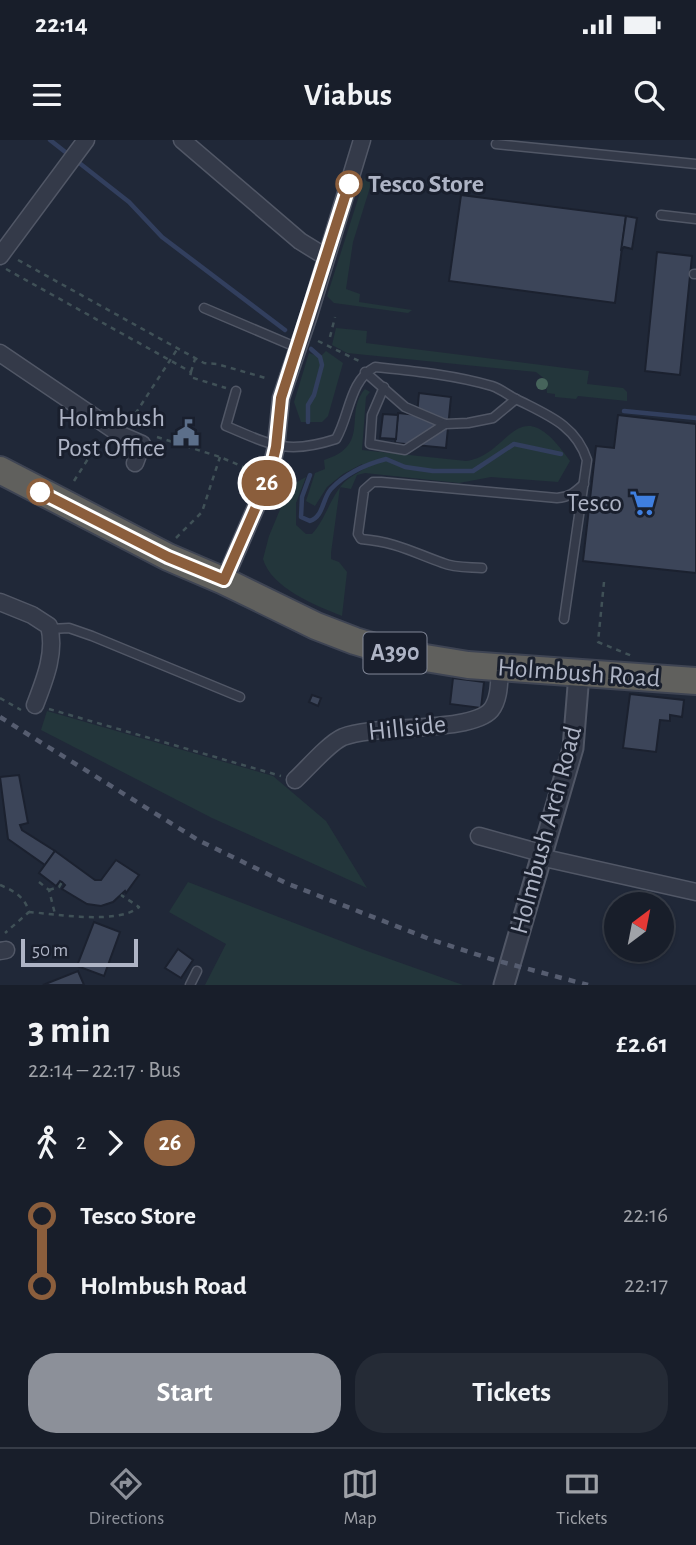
<!DOCTYPE html>
<meta charset="utf-8">
<style>
:root{--surface:#181e2a;--page:#252b36;--text:#f1f3f6;--muted:#9fa2a8;--line:#363c47;--accent:#8c9099}
body{margin:0;font-family:"Alegreya Sans",sans-serif;background:var(--page);color:var(--text);height:100vh;display:flex;flex-direction:column;font-size:26px;white-space:nowrap}
*{box-sizing:border-box;margin:0}
p{font-size:23px;color:var(--muted)}
.icon{flex:none;width:38px;height:38px;fill:none;stroke:currentColor;stroke-width:2;stroke-linecap:round;stroke-linejoin:round}
.map{position:relative;height:845px;overflow:hidden}
.panel{display:flex;flex-direction:column;background:var(--surface);flex:1}
.panel>*{flex:none}
.badge{padding:0 14px;border-radius:23px;font-size:24px;line-height:46px}
.needle{width:46px;rotate:32deg}
.controls{position:absolute;left:604px;top:752px;display:grid;gap:14px}
.controls a{display:grid;place-items:center;width:70px;height:70px;border-radius:50%;background:var(--surface);box-shadow:0 2px 5px #0004,0 0 0 2px var(--line);font-size:35px}
.scale{position:absolute;left:21px;bottom:18px;width:117px;box-sizing:border-box;padding-left:7px;border:4px solid #aeb4c5;border-top:0;font-size:19px;line-height:24px;white-space:nowrap;color:#aeb4c5;-webkit-text-stroke:5px #191f2d;paint-order:stroke}
.map>.badge{position:absolute;translate:-50% -50%;box-shadow:0 0 0 4px #fff}
.legs{display:flex;align-items:center;gap:10px;height:77px;padding:0 28px;font-size:23px}
.legs p{margin-inline-start:auto}
.head{display:flex;align-items:center;justify-content:space-between;height:119px;padding:0 28px}
h1{font-size:38px;font-weight:700;line-height:52px}
.primary-button{display:flex;gap:14px;margin-top:auto;padding:14px 28px}
.primary-button a{flex:1;height:80px;border-radius:28px;background:var(--accent);color:#fff;font-size:28px;font-weight:700;line-height:80px;text-align:center}
.primary-button a+a{background:var(--page);color:var(--text)}
ul{padding:0 28px;list-style:none}
li{display:flex;align-items:center;gap:24px;height:70px;font-size:26px}
li i{display:grid;place-items:center;width:10px;height:100%;margin:0 9px;background:currentColor}
li i::after{content:'';width:18px;height:18px;margin:-9px;border:5px solid;border-radius:50%;background:var(--surface)}
li p{margin-inline-start:auto}
li:first-child i{background:linear-gradient(#0000 50%,currentColor 0)}
li:last-child i{background:linear-gradient(currentColor 50%,#0000 0)}
.status{display:flex;justify-content:space-between;align-items:center;height:49px;padding:0 35px;background:var(--surface);direction:ltr}
.status svg{height:19px;fill:currentColor}
header{display:flex;justify-content:space-between;align-items:center;height:91px;padding:0 28px;background:var(--surface);font-size:32px;font-weight:700}
.menu{display:flex;justify-content:space-around;align-items:center;height:98px;border-top:2px solid var(--line);background:var(--surface);font-size:19px;color:var(--muted)}
.menu a{display:grid;justify-items:center;gap:4px}
.menu .active{color:var(--accent)}
.map>svg:first-child{display:block}
</style>
<div class="status"><b>22:14</b><svg viewBox="0 0 49 12"><path d="M0 12V9h3v3zM5 12V6h3v6zM10 12V3h3v9zM15 12V0h3v12zM26 1h20v11H26zM47 4h2v5h-2z"/></svg></div>
<header><svg class="icon" aria-label="menu" viewBox="0 0 24 24"><path d="M4 6h16M4 12h16M4 18h16"/></svg>Viabus<svg class="icon" aria-label="search" viewBox="0 0 24 24"><circle cx="10" cy="10" r="6"/><path d="M15 15l6 6"/></svg></header>
<div class="map">
<svg width="696" height="845" viewBox="0 0 696 845">
<rect width="100%" height="100%" fill="#202838"/>
<g fill="#23363b">
<polygon points="365,37 372,41 353,102 346,149 360,154 359,162 412,170 408,173 334,163 327,156"/>
<polygon points="336,188 367,191 366,203 589,231 587,244 623,248 627,252 627,261 578,256 576,259 555,257 555,254 547,253 546,240 536,232 347,213 332,205"/>
<polygon points="326,211 343,223 328,276 322,282 301,282 294,262 309,213 320,217"/>
<path d="M365,249L370,252L366,257L362,310L466,321C511,316 517,245 570,321L558,342L491,337L459,343L365,333L357,335L351,349L340,347L331,413V419L339,422L347,432L342,476C317,466 271,448 263,419L269,396L284,360L293,344L306,337L296,363V385L306,394H312C325,380 329,361 341,346C347,338 356,334 364,329L362,324L343,334L327,347L315,366L306,361L315,333L325,329L324,320C372,305 343,274 365,249Z"/>
<polygon points="47,571 273,636 326,681 367,748 212,678 41,590"/>
<polygon points="188,742 367,811 463,845 205,845 226,804 169,772"/>
</g>
<g fill="none" stroke-linecap="round" stroke-linejoin="round">
<g stroke="#323f5e" stroke-width="4.5">
<polyline points="50,0 129,62 162,97 285,190"/>
<polyline points="624,271 696,278"/>
<polyline points="308,282 308,265 314,255 322,225 320,217 311,209"/>
<path d="M310,335L302,357L301,377L310,381C324,376 322,359 331,349C345,334 367,324 386,319L405,327L433,331H473L514,304L561,314"/>
</g>
</g>
<g fill="#3c4559" stroke="#1b212f" stroke-width="2">
<polygon points="461,55 626,76 615,163 449,141"/>
<polygon points="626,76 637,78 632,109 624,107 621,111"/>
<polygon points="657,112 692,116 680,235 645,231"/>
<polygon points="419,253 451,257 446,308 395,303 398,273 417,275"/>
<polygon points="383,274 398,275 396,299 380,298"/>
<polygon points="618,275 696,284 696,433 583,421 596,306 614,308"/>
<polygon points="453,538 484,542 481,568 450,564"/>
<polygon points="630,554 684,560 682,577 670,575 670,581 660,580 656,612 623,608"/>
<polygon points="312,555 321,558 318,566 309,562"/>
<polygon points="19,635 28,683 20,685 22,690 55,711 45,725 8,699 0,637"/>
<polygon points="55,711 95,740 101,740 116,720 139,735 126,753 125,751 113,762 101,766 87,764 62,749 65,745 62,742 60,741 56,746 39,733"/>
<polygon points="94,782 120,792 104,836 77,826"/>
<polygon points="178,809 193,820 181,838 165,828"/>
<polygon points="78,831 84,845 43,845"/>
</g>
<g fill="none" stroke-linecap="round" stroke-linejoin="round">
<g stroke="#515766" stroke-width="11">
<g id="service">
<polyline points="496,4 696,24"/>
<polyline points="661,75 696,79"/>
<polyline points="694,134 696,134"/>
<polyline points="204,168 298,208"/>
<polyline points="365,232 405,267 445,284 468,283 493,278 516,259"/>
<polyline points="384,247 372,275 370,304 405,310 445,284"/>
<path d="M236,251L226,286C271,305 287,315 336,299C350,275 349,241 375,227C413,231 455,235 492,246C501,249 508,255 516,259C547,275 576,285 587,320L564,479"/>
<path d="M482,428C470,427 454,428 443,423C412,412 396,402 361,399L358,394L364,350L373,342H381L557,358C570,357 575,352 584,344"/>
<polyline points="50,489 69,488 92,496 240,557"/>
<polyline points="190,845 197,831"/>
</g>
</g>
<g stroke="#515766" stroke-width="19">
<g id="minor">
<polyline points="182,0 300,101 326,117"/>
<polyline points="0,116 86,0"/>
<polyline points="0,213 121,295 142,304 135,323"/>
<polyline points="224,441 269,337 276,307 281,258 309,175 362,0"/>
<path d="M0,462L32,475L49,486C56,512 45,539 35,565"/>
<path d="M295,640C307,629 329,603 343,597C376,584 471,593 491,570C500,559 499,540 500,528"/>
<polyline points="479,696 541,713"/>
<polyline points="540,717 696,752"/>
<polyline points="0,811 6,810"/>
</g>
</g>
<g stroke="#515766" stroke-width="23">
<polyline id="tertiary" points="504,845 573,608 579,534"/>
</g>
<g stroke="#3e4453" stroke-width="30">
<polyline id="trunk" points="0,330 168,417 224,441 316,486 355,501 395,513 468,525 696,541"/>
</g>
<g stroke="#405157" stroke-width="2.5" stroke-dasharray="5 5" stroke-linecap="butt">
<polyline points="18,120 204,223 217,224 269,239"/>
<polyline points="6,129 191,232 190,237 226,248"/>
<polyline points="330,197 335,177"/>
<polyline points="318,201 359,221"/>
<polyline points="191,232 195,219"/>
<polyline points="130,282 178,208"/>
<polyline points="157,297 220,317 253,331"/>
<polyline points="74,341 100,300"/>
<polyline points="176,398 202,372 220,317"/>
<polyline points="604,442 598,502 632,516"/>
<polyline points="0,558 21,570"/>
<polyline points="49,569 281,636"/>
<polyline points="39,742 49,750 55,774"/>
<path d="M0,745C14,751 25,757 29,772L5,793"/>
<polyline points="49,750 59,747 62,742"/>
<path d="M29,772C57,774 118,785 139,767L121,755"/>
</g>
<use href="#service" stroke="#343a49" stroke-width="8"/>
<use href="#minor" stroke="#343a49" stroke-width="16"/>
<use href="#tertiary" stroke="#343a49" stroke-width="19"/>
<use href="#trunk" stroke="#60605d" stroke-width="26"/>
<polyline stroke="#565d70" stroke-width="4.5" stroke-dasharray="7 7" stroke-linecap="butt" points="0,577 198,700 286,743 432,800 491,819 588,845"/>
</g>
<circle fill="#46645b" cx="542" cy="244" r="6"/>
<g fill="none" stroke-linecap="round" stroke-linejoin="round">
<g stroke="#fff" stroke-width="16">
<polyline id="line-1" points="40,352 168,417 224,440 269,337 276,307 281,258 349,44"/>
</g>
<use href="#line-1" stroke="#8b5e3c" stroke-width="10"/>
</g>
<defs>
<g id="civic-bare" transform="scale(2.1)"><path d="M-.6-6.5H3V-4.5H.6V-3L4-1V1h2V6H-6V1h2V-1L-.6-3ZM-1.2 2.5V6h2.4V2.5Z" fill="#5c6f8a" stroke="#191f2d" stroke-width="2.5" paint-order="stroke"/></g>
<g id="supermarket-bare" transform="scale(2.1)"><path d="M-6-5.5h2.5l.6 2H6L4.5 2H-2.5L-4.4-4H-6ZM-1.5 3.2a1.3 1.3 0 1 0 .1 0ZM3 3.2a1.3 1.3 0 1 0 .1 0Z" fill="#3f7fe0" stroke="#191f2d" stroke-width="2.5" paint-order="stroke"/></g>
</defs>
<g fill-rule="evenodd">
<use href="#civic-bare" x="186" y="293"/>
<use href="#supermarket-bare" x="643" y="363"/>
</g>
<g fill="#fff" stroke="#8b5e3c" stroke-width="3.5">
<circle cx="349" cy="44" r="12"/>
<circle cx="40" cy="352" r="12"/>
</g>
<g text-anchor="middle" dominant-baseline="central" stroke-width="6" stroke-linejoin="round" paint-order="stroke">
<rect fill="#191f2d" stroke="#818797" stroke-width="2" x="363.5" y="492.5" width="63" height="41" rx="5"/>
<g font-size="24" font-weight="bold" fill="#aeb4c5">
<text x="395" y="513">A390</text>
</g>
<g font-size="26" font-weight="bold" fill="#aeb4c5" stroke="#191f2d" text-anchor="start">
<text x="368" y="44">Tesco Store</text>
</g>
<g font-size="26" fill="#aeb4c5" stroke="#191f2d" text-anchor="end">
<text x="165" y="278">Holmbush<tspan x="165" dy="30">Post Office</tspan></text>
<text x="622" y="363">Tesco</text>
</g>
<g font-size="26" fill="#aeb4c5" stroke="#191f2d">
<text transform="translate(579 533) rotate(4)">Holmbush Road</text>
<text transform="translate(407 588) rotate(-6)">Hillside</text>
<text transform="translate(546 690) rotate(-75)">Holmbush Arch Road</text>
</g>
</g>
</svg>
<div class="controls">
<a><svg class="needle" viewBox="-14 -14 28 28"><path d="M0-13l5 13h-10z" fill="#e53935"/><path d="M0 13l5-13h-10z" fill="#9fa2a8"/></svg></a>
</div>
<div class="scale">50 m</div>
<b class="badge" style="left:267px;top:343px;background:#8b5e3c;color:#fff">26</b>
</div>
<section class="panel">
<div class="head"><div><h1>3 min</h1><p>22:14 – 22:17 · Bus</p></div><b>£2.61</b></div>
<div class="legs"><svg class="icon" aria-label="walk" viewBox="0 0 24 24"><circle cx="13" cy="4" r="2"/><path d="M13 8l-2 6 4 7M11 14l-3 7M7 12l3-4h3l4 4"/></svg>2<svg class="icon" aria-label="forward" viewBox="0 0 24 24"><path d="M9 5l7 7-7 7"/></svg><b class="badge" style="background:#8b5e3c;color:#fff">26</b></div>
<ul>
<li><i style="color:#8b5e3c"></i><b>Tesco Store</b><p>22:16</p></li>
<li><i style="color:#8b5e3c"></i><b>Holmbush Road</b><p>22:17</p></li>
</ul>
<div class="primary-button"><a>Start</a><a>Tickets</a></div>
</section>
<nav class="menu">
<a class="active"><svg class="icon" aria-label="directions" viewBox="0 0 24 24"><path d="M12 3l9 9-9 9-9-9zM9 14v-3h6M13 9l2 2-2 2"/></svg>Directions</a>
<a><svg class="icon" aria-label="map" viewBox="0 0 24 24"><path d="M3 6l6-2 6 2 6-2v14l-6 2-6-2-6 2zM9 4v14M15 6v14"/></svg>Map</a>
<a><svg class="icon" aria-label="tickets" viewBox="0 0 24 24"><path d="M3 7h18v10H3zM15 7v10"/></svg>Tickets</a>
</nav>
